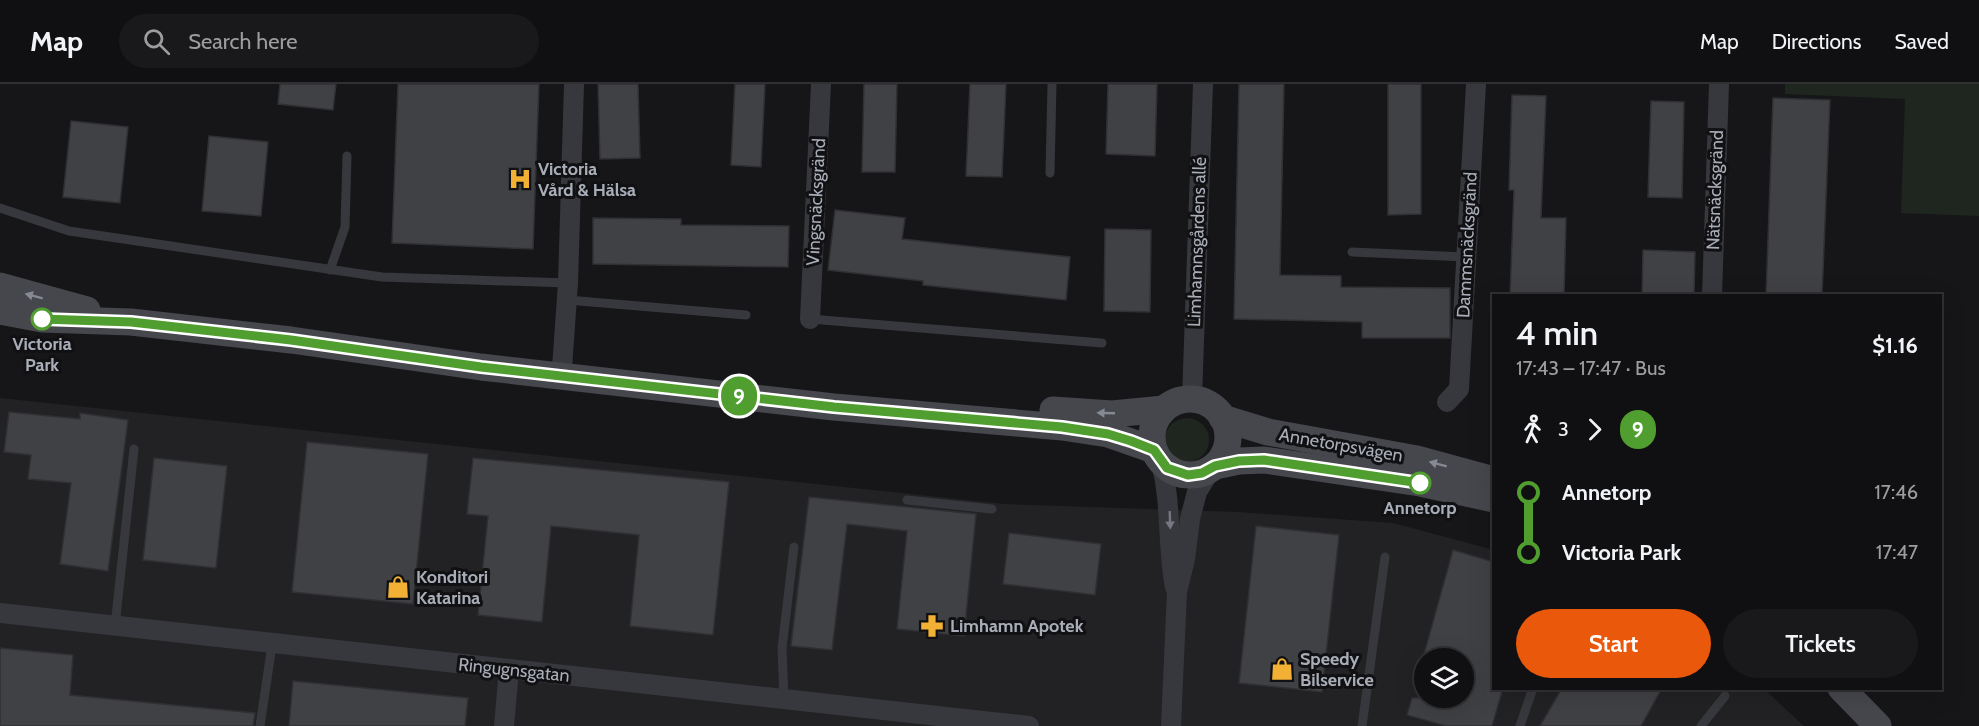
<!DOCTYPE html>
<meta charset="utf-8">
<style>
:root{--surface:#101012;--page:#19191b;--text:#f1f3f6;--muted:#9c9d9f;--line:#303032;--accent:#ea580c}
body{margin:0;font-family:Cabin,sans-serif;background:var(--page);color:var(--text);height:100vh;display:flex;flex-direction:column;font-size:22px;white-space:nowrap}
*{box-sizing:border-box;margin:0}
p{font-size:20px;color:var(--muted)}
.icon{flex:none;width:33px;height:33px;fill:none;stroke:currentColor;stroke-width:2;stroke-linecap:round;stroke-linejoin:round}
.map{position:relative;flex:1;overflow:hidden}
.panel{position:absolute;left:1492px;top:210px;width:450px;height:396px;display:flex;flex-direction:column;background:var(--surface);border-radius:0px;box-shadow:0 6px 24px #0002,0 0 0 2px var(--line)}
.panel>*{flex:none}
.badge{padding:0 12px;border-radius:20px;font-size:21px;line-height:39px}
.fabs{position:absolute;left:1414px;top:564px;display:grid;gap:12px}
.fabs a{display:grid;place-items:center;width:60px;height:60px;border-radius:50%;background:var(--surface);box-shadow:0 6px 24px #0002,0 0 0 2px var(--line);font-size:30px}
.map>.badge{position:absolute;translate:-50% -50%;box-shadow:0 0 0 3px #fff}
.legs{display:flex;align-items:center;gap:9px;height:66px;padding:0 24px;font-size:20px}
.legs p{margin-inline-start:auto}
.overview{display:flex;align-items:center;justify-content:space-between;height:102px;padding:0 24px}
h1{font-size:33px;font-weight:600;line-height:45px}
.action{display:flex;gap:12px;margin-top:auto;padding:12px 24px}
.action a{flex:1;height:69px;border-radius:36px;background:var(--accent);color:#fff;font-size:24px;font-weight:600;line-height:69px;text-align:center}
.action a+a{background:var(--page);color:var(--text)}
ul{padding:0 24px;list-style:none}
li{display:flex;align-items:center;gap:21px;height:60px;font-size:22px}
li i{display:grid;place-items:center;width:9px;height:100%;margin:0 8px;background:currentColor}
li i::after{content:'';width:15px;height:15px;margin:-8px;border:4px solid;border-radius:50%;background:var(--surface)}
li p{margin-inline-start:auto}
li:first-child i{background:linear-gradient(#0000 50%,currentColor 0)}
li:last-child i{background:linear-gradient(currentColor 50%,#0000 0)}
header{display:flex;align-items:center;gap:36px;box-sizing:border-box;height:84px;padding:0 30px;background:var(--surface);border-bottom:2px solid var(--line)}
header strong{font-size:28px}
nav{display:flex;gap:33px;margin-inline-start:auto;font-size:21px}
.search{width:420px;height:54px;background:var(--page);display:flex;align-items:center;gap:15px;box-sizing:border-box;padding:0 21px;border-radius:33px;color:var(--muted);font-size:22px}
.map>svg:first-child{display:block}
</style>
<header>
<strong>Map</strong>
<div class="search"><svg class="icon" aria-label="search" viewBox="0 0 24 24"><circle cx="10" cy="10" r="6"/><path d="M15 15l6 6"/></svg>Search here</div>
<nav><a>Map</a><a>Directions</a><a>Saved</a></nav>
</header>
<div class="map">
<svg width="1979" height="642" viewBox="0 0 1979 642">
<rect width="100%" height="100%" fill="#161618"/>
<path fill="#222225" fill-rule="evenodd" d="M0,314L1005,420L1238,428L1393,439L1494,466V604L1764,605L1804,642H0ZM1425,574H1464V614H1425Z"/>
<g fill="#1e261f">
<polygon points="1785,0 1979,0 1979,132 1901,129 1905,15 1785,10"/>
<circle cx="1187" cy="356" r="22"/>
</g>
<g fill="#404145" stroke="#303034" stroke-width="1.5">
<polygon points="280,0 336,0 333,26 278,20"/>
<polygon points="398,0 539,0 533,165 392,159"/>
<polygon points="598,0 638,0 640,74 600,75"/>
<polygon points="735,0 765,0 761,83 731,81"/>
<polygon points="864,0 897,0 895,88 862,88"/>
<polygon points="970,0 1006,0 1002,93 966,92"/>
<polygon points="1108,0 1157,0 1155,72 1106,70"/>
<polygon points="1239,0 1284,0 1280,191 1341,192 1341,203 1450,204 1450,254 1362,254 1362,238 1234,235"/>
<polygon points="1388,0 1421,0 1421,130 1388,131"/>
<polygon points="1512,11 1546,12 1541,134 1566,134 1564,212 1510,212 1514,106 1509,106"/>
<polygon points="1773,14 1830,16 1822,212 1766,212"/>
<polygon points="1651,17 1684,18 1682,114 1648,113"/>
<polygon points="71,37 128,43 120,119 63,113"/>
<polygon points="209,52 268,58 261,132 202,127"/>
<polygon points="835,126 905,134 902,155 1070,173 1066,216 923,201 923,197 828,186"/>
<polygon points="593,134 681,135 681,141 789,142 788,183 593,180"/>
<polygon points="1105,145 1151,146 1150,228 1104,227"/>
<polygon points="1643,166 1695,168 1694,212 1642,212"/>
<polygon points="9,328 80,335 80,329 128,336 108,487 60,480 71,399 28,395 31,371 4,368"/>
<polygon points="307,358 428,370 413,520 292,508"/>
<polygon points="154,374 227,382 216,484 143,476"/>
<polygon points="473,374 729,398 713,551 630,542 639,451 551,442 542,538 478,531 488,432 467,430"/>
<polygon points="809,413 976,430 964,552 897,545 907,447 847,440 832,566 791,562"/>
<polygon points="1256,442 1339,451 1322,608 1239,599"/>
<polygon points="1009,449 1101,460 1095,511 1003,500"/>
<polygon points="1453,466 1494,478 1494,604 1503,604 1492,642 1446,642 1407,631 1412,614 1464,614 1464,574 1423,574"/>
<polygon points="0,564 73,571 70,611 255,629 253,642 0,642"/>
<polygon points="293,597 468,614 465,642 289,642"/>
<polygon points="1562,604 1662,604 1641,642 1540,642"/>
</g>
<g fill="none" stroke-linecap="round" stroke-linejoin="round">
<g stroke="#37383d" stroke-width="9">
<polyline points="1050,89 1052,0"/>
<polyline points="0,124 69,147 382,193 568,199"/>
<polyline points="1352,168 1466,173"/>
<polyline points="330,186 345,143 347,72"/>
<polyline points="567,216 746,231"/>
<polyline points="810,235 1102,259"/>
<polyline points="907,416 992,425"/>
<polyline points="115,542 134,365"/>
<polyline points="784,615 782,564 794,463"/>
<polyline points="260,642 272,561"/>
<polyline points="1362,642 1385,473"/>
<polyline points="1520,642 1533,604"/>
<polyline points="1701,642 1725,612"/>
</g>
<g stroke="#37383d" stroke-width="20">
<polyline points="1712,212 1719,0"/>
<polyline points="810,235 821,0"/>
<polyline points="562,284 568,199 574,0"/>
<polyline points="1192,315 1203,0"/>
<polyline points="1447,318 1459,305 1476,0"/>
<path d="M1161,379C1172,420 1167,462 1175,503"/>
<polyline points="0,529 1029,642"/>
<polyline points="504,642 509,586"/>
<polyline points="1171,642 1177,508 1185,475 1190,435 1197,408 1211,385"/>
</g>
<g stroke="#45474d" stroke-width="27">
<polyline points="0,202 87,226"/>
<polyline points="0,227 42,235 131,238 291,256 481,283 834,323 1062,343 1108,350 1154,366"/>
<circle cx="1190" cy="353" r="38"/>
<polyline points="1053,326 1112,330 1164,325"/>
<polyline points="1222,334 1268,348 1417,375 1494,396"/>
<polyline points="1215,382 1239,377 1264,376 1420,399 1494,415"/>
<polyline points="1841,604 1878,642"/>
</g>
</g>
<defs><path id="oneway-solid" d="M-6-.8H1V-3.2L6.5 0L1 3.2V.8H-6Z" transform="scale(1.5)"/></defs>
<g fill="#858993">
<use href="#oneway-solid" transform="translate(34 212) rotate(-165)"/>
<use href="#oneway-solid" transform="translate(1106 329) rotate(-178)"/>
<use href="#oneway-solid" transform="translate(1438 380) rotate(-165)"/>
</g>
<use fill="#757881" href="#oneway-solid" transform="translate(1170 436) rotate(88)"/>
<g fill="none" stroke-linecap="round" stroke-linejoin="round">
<g stroke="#fff" stroke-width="14">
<polyline id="line-1" points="42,235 131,238 291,256 481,283 834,323 1062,343 1108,350 1131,357 1154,366 1167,384 1188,391 1202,389 1215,382 1239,377 1264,376 1420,399"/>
</g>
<use href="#line-1" stroke="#509e2f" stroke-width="9"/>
</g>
<defs>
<g id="hospital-bare" transform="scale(1.8)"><path d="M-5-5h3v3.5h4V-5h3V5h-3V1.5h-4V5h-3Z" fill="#f2b134" stroke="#111113" stroke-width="2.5" paint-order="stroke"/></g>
<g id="shop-bare" transform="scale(1.8)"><path d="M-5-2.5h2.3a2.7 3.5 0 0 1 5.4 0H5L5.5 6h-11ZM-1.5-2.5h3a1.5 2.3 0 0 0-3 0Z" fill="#f2b134" stroke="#111113" stroke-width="2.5" paint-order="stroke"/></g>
<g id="pharmacy-bare" transform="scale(1.8)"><path d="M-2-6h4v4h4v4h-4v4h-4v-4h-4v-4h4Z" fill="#f2b134" stroke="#111113" stroke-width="2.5" paint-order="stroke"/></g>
</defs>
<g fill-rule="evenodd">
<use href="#hospital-bare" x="520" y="95"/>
<use href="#shop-bare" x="398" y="503"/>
<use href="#pharmacy-bare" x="932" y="542"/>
<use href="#shop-bare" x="1282" y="585"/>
</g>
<g fill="#fff" stroke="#509e2f" stroke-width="3">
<circle cx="42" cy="235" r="10"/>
<circle cx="1420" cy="399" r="10"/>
</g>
<g text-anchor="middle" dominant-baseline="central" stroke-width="6" stroke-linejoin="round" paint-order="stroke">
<g font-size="18" font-weight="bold" fill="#a8adb8" stroke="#111113" text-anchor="start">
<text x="538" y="85">Victoria<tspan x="538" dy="21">Vård &amp; Hälsa</tspan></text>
<text x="416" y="493">Konditori<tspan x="416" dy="21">Katarina</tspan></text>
<text x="950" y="542">Limhamn Apotek</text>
<text x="1300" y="575">Speedy<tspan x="1300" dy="21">Bilservice</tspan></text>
</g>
<g font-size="18" fill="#a8adb8" stroke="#111113">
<text transform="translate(1715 106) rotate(-88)">Nätsnäcksgränd</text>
<text transform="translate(816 118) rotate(-87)">Vingsnäcksgränd</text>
<text transform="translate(1197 158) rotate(-88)">Limhamnsgårdens allé</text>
<text transform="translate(1467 161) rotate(-87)">Dammsnäcksgränd</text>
<text transform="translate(1341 361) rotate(10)">Annetorpsvägen</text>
<text transform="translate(514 586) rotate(6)">Ringugnsgatan</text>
</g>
<g font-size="18" font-weight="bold" fill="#a8adb8" stroke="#111113">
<text x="42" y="260">Victoria<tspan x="42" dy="21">Park</tspan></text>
<text x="1420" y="424">Annetorp</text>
</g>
</g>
</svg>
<div class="fabs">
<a><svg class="icon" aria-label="layers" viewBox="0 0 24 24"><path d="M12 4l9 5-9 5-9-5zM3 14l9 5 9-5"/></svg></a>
</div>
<b class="badge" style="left:739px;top:312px;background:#509e2f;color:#fff">9</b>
<section class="panel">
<div class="overview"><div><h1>4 min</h1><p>17:43 – 17:47 · Bus</p></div><b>$1.16</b></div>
<div class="legs"><svg class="icon" aria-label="walk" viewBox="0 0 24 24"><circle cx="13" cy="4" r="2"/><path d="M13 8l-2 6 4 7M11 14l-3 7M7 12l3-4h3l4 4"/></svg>3<svg class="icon" aria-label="forward" viewBox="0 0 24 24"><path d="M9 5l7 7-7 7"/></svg><b class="badge" style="background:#509e2f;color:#fff">9</b></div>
<ul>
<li><i style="color:#509e2f"></i><b>Annetorp</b><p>17:46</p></li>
<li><i style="color:#509e2f"></i><b>Victoria Park</b><p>17:47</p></li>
</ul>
<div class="action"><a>Start</a><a>Tickets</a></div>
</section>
</div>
